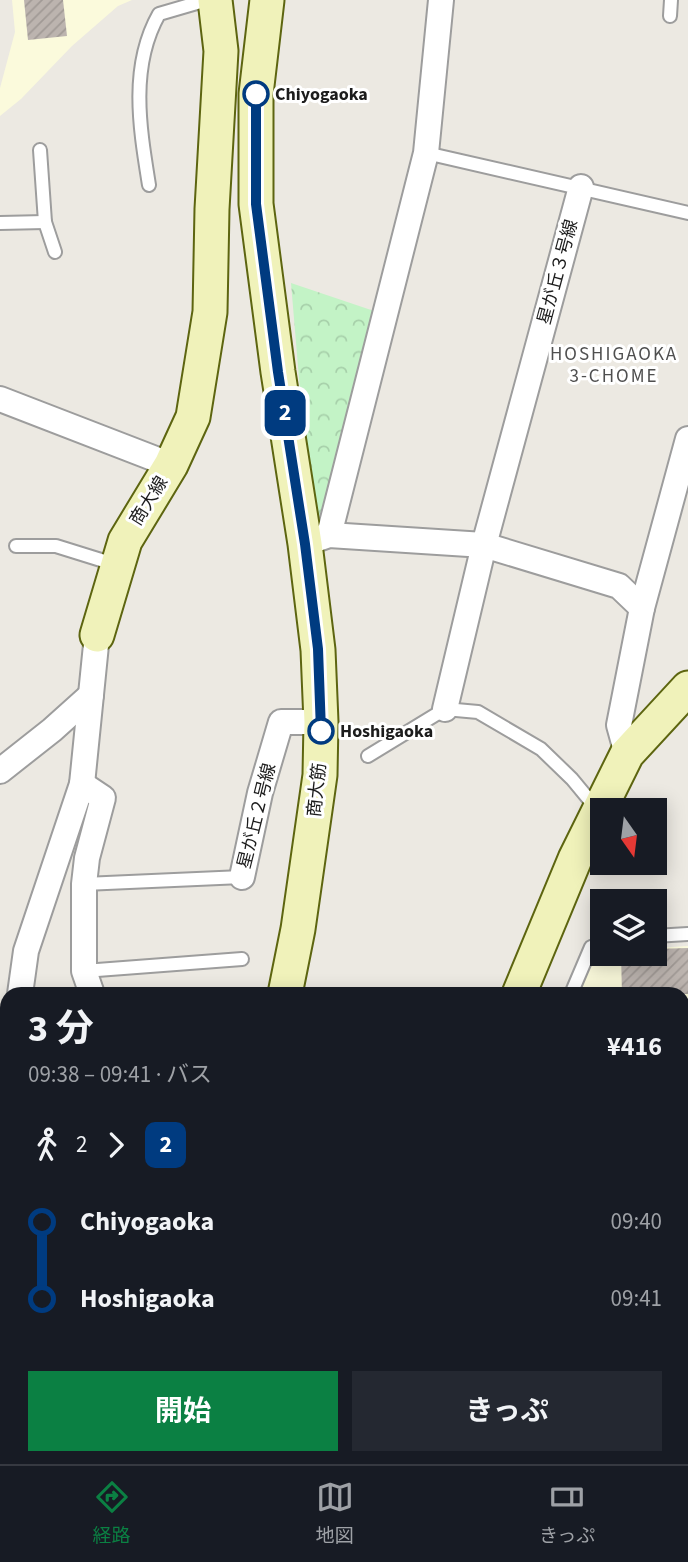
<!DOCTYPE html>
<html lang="ja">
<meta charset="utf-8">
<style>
:root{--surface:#171b24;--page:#242831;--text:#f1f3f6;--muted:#9ea1a6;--line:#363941;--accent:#0b8043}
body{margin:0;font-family:"Source Sans 3","Noto Sans JP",sans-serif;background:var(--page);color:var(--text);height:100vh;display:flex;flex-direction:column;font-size:26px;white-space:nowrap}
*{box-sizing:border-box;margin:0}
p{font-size:23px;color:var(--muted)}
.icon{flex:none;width:38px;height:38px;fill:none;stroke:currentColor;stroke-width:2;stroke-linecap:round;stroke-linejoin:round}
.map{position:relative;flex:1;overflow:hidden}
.details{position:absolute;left:0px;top:987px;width:690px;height:478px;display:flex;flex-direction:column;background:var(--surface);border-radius:21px 21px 0 0;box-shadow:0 4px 18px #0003}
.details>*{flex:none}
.badge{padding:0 14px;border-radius:10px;font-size:24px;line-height:46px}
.needle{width:46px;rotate:166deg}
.buttons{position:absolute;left:590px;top:798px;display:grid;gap:14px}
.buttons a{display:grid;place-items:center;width:77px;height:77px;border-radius:0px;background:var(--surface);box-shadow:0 4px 18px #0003;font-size:35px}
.map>.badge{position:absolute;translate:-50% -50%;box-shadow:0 0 0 4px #fff}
.legs{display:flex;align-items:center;gap:10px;height:77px;padding:0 28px;font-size:23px}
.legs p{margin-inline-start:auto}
.head{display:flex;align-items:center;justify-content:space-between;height:119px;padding:0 28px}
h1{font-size:38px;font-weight:700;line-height:52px}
.cta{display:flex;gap:14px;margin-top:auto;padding:14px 28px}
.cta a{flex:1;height:80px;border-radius:0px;background:var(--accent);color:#fff;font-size:28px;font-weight:700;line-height:80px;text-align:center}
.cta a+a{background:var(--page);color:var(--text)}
ul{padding:0 28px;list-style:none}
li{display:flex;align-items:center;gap:24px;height:77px;font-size:26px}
li i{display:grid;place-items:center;width:10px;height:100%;margin:0 9px;background:currentColor}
li i::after{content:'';width:18px;height:18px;margin:-9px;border:5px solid;border-radius:50%;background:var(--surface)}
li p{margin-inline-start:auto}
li:first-child i{background:linear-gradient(#0000 50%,currentColor 0)}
li:last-child i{background:linear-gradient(currentColor 50%,#0000 0)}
.menu{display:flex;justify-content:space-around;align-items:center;height:98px;border-top:2px solid var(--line);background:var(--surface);font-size:19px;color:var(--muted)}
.menu a{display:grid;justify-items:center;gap:4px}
.menu .current{color:var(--accent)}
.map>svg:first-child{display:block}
</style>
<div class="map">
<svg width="688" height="1464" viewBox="0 0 688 1464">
<defs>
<pattern id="park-crowns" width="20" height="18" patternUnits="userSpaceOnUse" patternTransform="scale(1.75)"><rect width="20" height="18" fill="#c3f3c6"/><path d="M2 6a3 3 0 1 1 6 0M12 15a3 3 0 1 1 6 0" fill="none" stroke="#a7d0aa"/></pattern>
<pattern id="building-hatch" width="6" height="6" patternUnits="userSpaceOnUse" patternTransform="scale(1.75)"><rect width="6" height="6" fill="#bcb4af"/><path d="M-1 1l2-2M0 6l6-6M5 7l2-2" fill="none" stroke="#a19a96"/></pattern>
</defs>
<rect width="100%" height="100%" fill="#ece9e2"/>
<g fill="#fbfadc">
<polygon points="12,0 132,0 118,6 72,46 21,99 0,116 0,88 15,32"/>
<polygon points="688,946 688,1464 534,1464 533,1458 682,1458 682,994 579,994 597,950 602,950 602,954 654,954 655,948"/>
</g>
<polygon fill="url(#park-crowns)" points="291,283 377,312 323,530 312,533"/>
<g fill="url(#building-hatch)">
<polygon points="24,0 63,0 67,36 28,40"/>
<polygon points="688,948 688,994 622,994 621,954 654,954 654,949"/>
</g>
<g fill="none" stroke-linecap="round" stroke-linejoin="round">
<g stroke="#9d9d9d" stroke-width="16">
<g id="lane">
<polyline points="670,16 671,0"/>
<polyline points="40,150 45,222 55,252"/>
<polyline points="426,153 688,213"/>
<path d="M149,185C140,129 129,67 159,14L207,0"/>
<polyline points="0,223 45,222"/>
<polyline points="16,546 56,546 117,565"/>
<polyline points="368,756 445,709 478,712 541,749 572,779 596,808"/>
<polyline points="84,884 242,877"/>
<polyline points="654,936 688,934"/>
<polyline points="84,971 242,959"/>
<polyline points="571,994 591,947 602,944"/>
<polyline points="415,1458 415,1464"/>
</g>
</g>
<g stroke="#9d9d9d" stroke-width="28">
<g id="street">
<polyline points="0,399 171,465"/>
<polyline points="329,535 426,153 441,0"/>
<polyline points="315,540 329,535 484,545 619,586 642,608 619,725 627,754"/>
<polyline points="642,608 688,439"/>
<polyline points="445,709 484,545 581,187"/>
<polyline points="0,771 52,730 91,695"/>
<polyline points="82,784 103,798 87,858 84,884 84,971 92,994"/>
<polyline points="242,877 260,793 281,722 321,722"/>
<polyline points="20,994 26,951 82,784 97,635"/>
<polyline points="185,1458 186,1464"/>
<polyline points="228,1458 230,1464"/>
</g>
</g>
<g stroke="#5d6510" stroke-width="37">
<g id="secondary">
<polyline points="267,0 256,94 256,204 278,372 305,544 318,650 321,722 320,775 298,929 285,994"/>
<polyline points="97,635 125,541 171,465 193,417 210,312 212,209 221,51 215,0"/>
<polyline points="519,994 575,859 627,754 688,688"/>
<polyline points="504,1458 505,1464"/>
</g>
</g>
<use href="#lane" stroke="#fff" stroke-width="12"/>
<use href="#street" stroke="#fff" stroke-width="24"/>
<use href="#secondary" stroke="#f0f2ba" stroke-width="33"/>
</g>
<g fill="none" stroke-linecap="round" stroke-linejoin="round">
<g stroke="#fff" stroke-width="16">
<polyline id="line-1" points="256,94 256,204 278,372 305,544 318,649 321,731"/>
</g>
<use href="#line-1" stroke="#003b80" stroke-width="10"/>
</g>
<g fill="#fff" stroke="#003b80" stroke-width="3.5">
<circle cx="256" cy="94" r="12"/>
<circle cx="321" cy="731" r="12"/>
</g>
<g text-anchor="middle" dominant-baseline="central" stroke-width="6" stroke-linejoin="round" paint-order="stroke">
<g font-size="18" font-weight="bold" fill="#1c1c1c" stroke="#fff" text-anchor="start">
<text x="275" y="94">Chiyogaoka</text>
<text x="340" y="731">Hoshigaoka</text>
</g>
<g font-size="18" fill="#1c1c1c" stroke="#fff">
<text transform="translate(558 272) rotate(-75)">星が丘３号線</text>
<text transform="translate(149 501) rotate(-58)">商大線</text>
<text transform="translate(317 790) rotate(-84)">商大筋</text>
<text transform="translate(257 816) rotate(-76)">星が丘２号線</text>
</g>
<g font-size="19" letter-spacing="2" fill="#4f4f4f" stroke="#fff">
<text x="614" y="354">HOSHIGAOKA<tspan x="614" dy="22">3-CHOME</tspan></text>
</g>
</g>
</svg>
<div class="buttons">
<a><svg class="needle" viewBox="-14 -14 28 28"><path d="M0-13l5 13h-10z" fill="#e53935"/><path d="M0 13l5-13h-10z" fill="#9ea1a6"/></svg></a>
<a><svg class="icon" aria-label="layers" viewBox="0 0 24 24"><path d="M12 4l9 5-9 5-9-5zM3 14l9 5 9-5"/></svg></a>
</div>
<b class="badge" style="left:285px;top:413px;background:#003b80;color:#fff">2</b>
<section class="details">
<div class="head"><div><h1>3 分</h1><p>09:38 – 09:41 · バス</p></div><b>¥416</b></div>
<div class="legs"><svg class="icon" aria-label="walk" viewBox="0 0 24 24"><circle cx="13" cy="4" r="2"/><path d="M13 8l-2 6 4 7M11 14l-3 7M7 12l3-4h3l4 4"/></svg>2<svg class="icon" aria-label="forward" viewBox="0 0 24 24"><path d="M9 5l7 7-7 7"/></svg><b class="badge" style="background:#003b80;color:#fff">2</b></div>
<ul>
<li><i style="color:#003b80"></i><b>Chiyogaoka</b><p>09:40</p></li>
<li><i style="color:#003b80"></i><b>Hoshigaoka</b><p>09:41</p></li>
</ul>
<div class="cta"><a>開始</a><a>きっぷ</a></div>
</section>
</div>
<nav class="menu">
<a class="current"><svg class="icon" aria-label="directions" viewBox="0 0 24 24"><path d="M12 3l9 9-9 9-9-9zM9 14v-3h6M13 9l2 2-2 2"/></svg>経路</a>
<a><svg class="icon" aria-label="map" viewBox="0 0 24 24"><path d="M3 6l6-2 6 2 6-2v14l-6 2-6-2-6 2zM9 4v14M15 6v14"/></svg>地図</a>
<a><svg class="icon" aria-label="tickets" viewBox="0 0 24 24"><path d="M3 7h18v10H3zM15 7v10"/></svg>きっぷ</a>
</nav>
